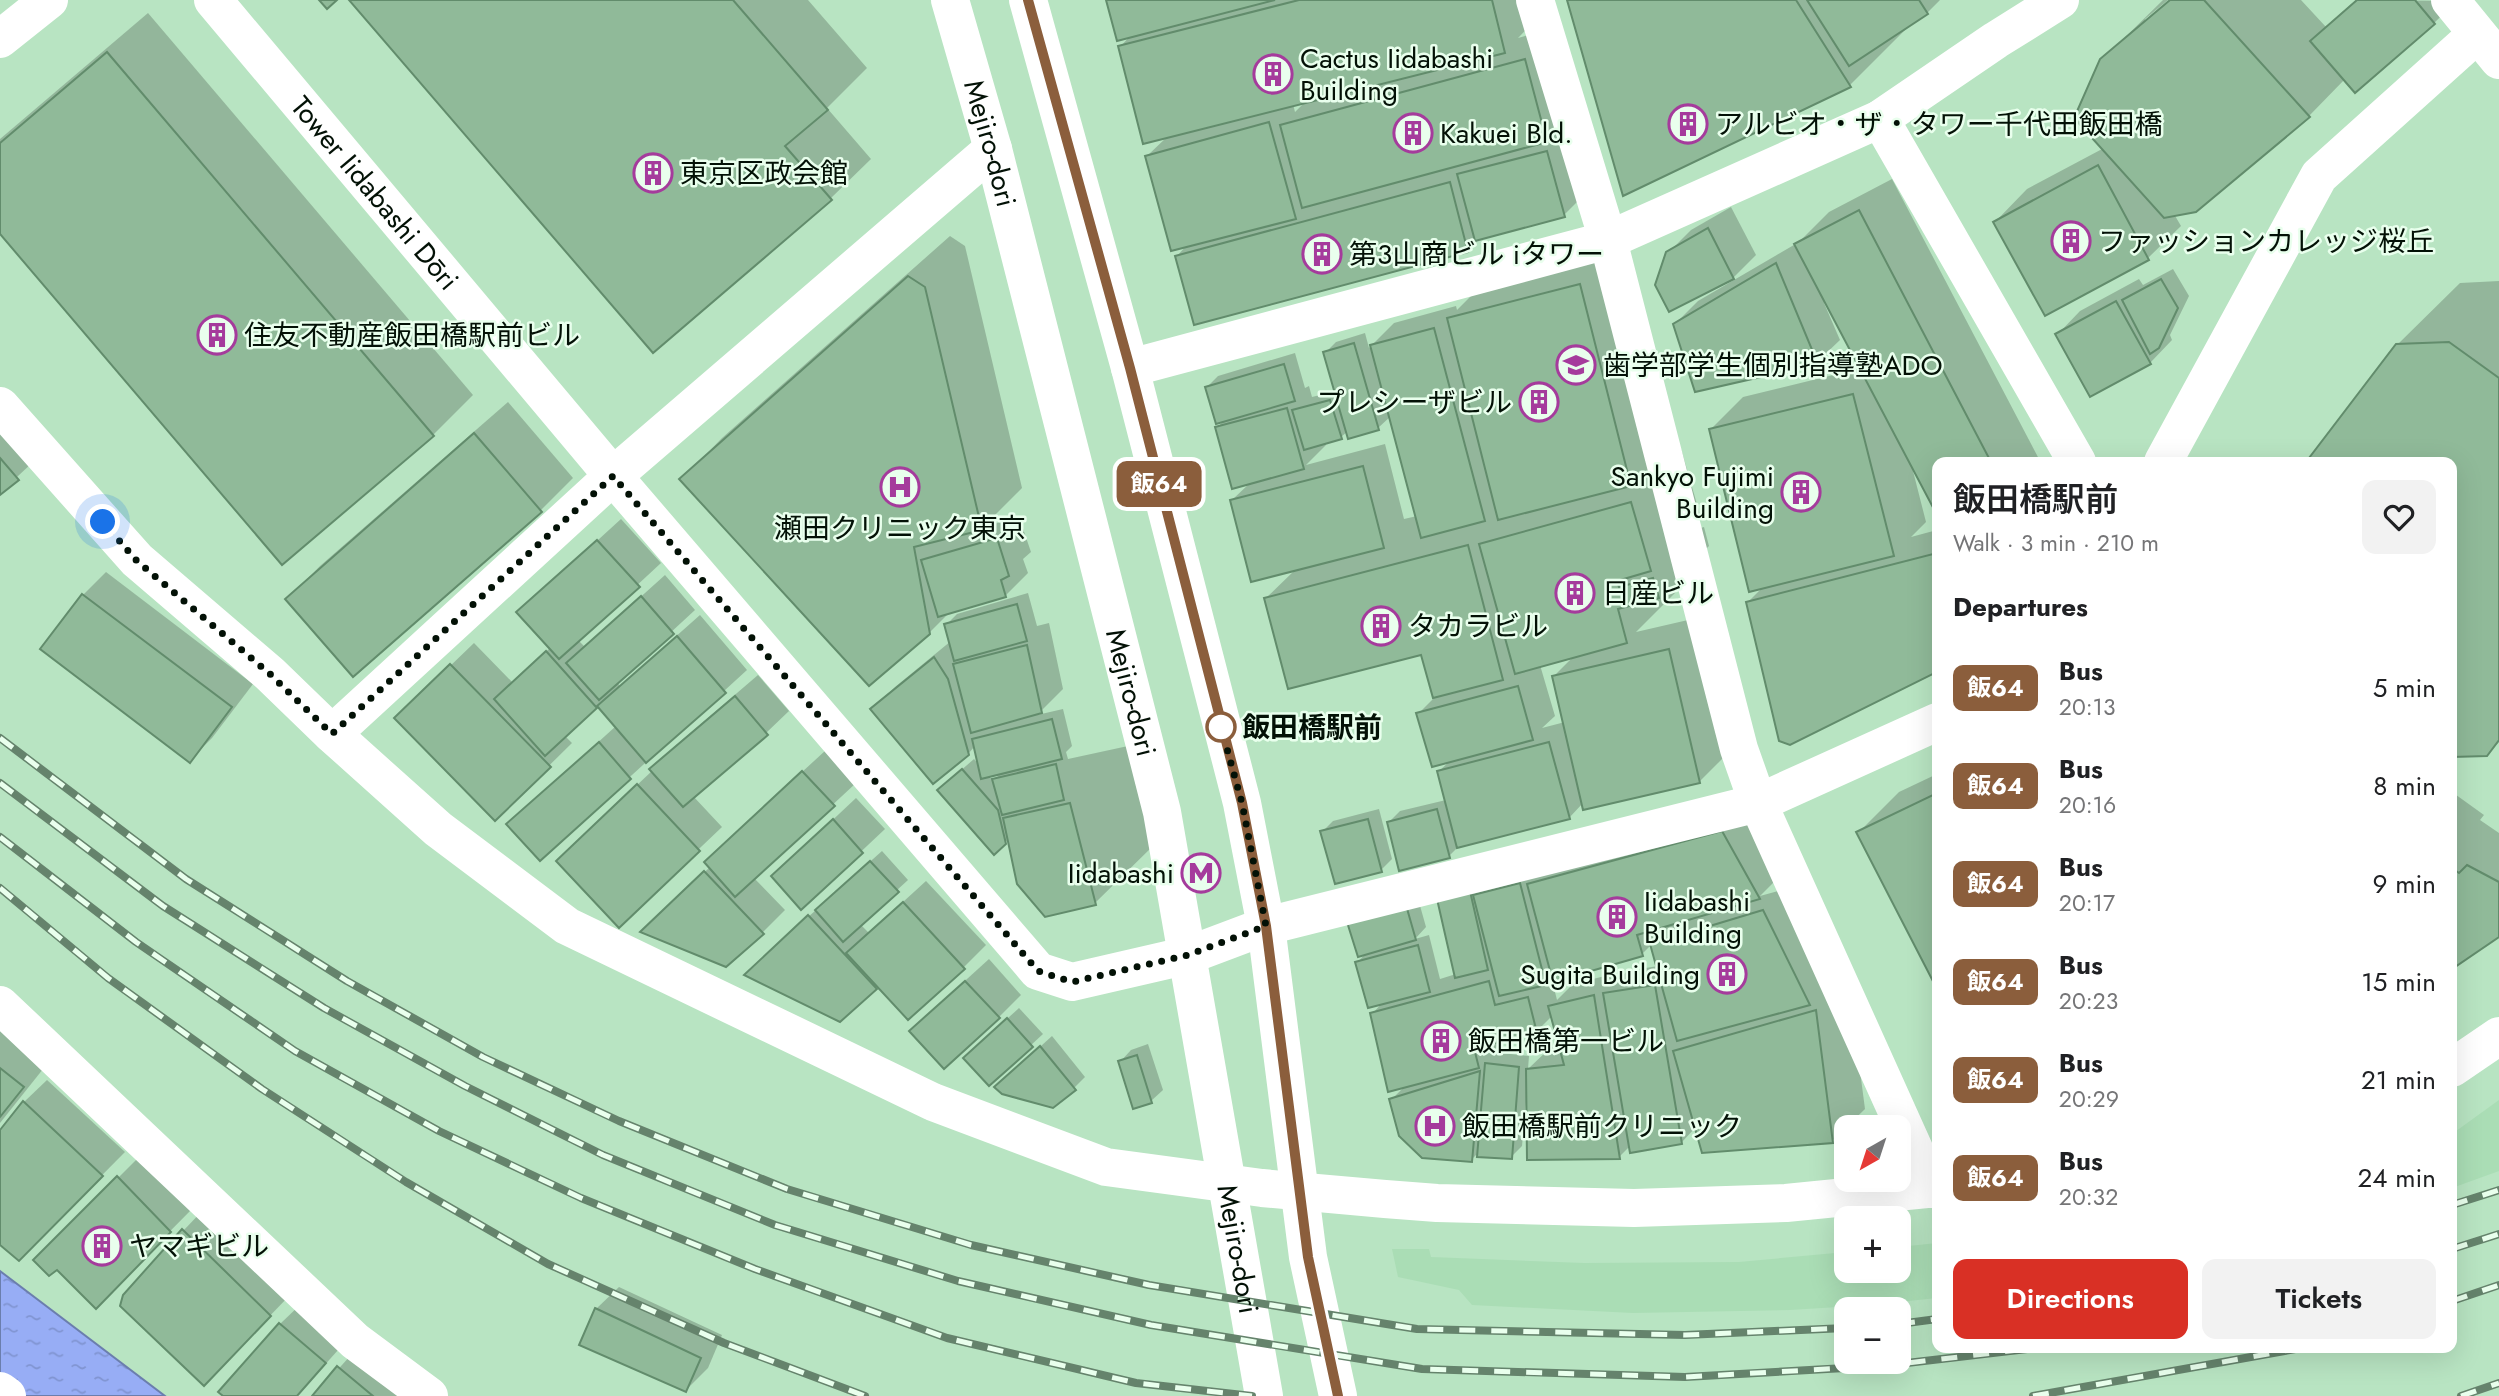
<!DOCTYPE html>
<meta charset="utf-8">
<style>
:root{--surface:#fff;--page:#f2f2f2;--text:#202124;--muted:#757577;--accent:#d93025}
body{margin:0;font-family:Jost,"Noto Sans JP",sans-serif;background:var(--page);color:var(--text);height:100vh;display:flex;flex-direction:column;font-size:26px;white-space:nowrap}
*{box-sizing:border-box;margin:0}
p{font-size:23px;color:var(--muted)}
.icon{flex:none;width:38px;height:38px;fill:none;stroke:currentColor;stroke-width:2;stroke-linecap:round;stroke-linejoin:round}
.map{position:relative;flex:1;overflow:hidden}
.drawer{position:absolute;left:1932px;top:457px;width:525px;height:896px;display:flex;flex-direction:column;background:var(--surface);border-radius:14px;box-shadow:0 7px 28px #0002}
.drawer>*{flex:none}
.badge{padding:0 14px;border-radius:10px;font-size:24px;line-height:46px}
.needle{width:46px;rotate:219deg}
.buttons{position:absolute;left:1834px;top:1115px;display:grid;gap:14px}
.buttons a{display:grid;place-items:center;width:77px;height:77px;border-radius:14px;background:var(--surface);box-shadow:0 7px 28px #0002;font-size:35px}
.you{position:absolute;width:35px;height:35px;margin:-18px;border:5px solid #fff;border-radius:50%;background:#1a73e8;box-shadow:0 0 0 10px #1a73e833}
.map>.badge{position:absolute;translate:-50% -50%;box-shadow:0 0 0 4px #fff}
h2{padding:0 21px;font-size:26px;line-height:63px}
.round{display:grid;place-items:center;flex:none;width:74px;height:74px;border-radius:14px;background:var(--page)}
.overview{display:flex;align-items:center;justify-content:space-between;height:119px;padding:0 21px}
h1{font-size:33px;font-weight:600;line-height:52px}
.cta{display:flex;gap:14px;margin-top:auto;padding:14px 21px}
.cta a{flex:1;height:80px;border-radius:14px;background:var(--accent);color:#fff;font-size:28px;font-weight:600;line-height:80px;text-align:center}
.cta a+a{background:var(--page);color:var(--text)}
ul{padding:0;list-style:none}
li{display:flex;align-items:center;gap:21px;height:98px;padding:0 21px}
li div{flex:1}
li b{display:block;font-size:26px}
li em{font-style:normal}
li .badge{min-width:77px;font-weight:700;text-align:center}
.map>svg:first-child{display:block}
</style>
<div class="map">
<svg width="2499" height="1396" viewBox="0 0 2499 1396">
<defs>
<pattern id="water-ripples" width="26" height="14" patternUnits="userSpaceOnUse" patternTransform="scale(1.75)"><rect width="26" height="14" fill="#97adf5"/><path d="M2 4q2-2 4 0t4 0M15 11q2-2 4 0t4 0" fill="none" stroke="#8094d1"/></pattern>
</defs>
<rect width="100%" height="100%" fill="#b8e4c2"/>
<g fill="#aaddb5">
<polygon points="2499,1100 2499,1171 2452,1188 2452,1134"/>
<polygon points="1937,1243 1937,1298 1870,1305 1790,1310 1633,1313 1472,1305 1459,1290 1398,1277 1392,1249 1429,1249 1431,1257 1584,1263 1739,1262 1846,1252 1846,1270 1899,1270 1899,1247"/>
</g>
<polygon fill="url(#water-ripples)" stroke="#6b7ead" stroke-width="2" points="0,1271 165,1396 0,1396"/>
<g fill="#0003" fill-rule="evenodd">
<polygon points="351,0 808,0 867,68 827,108 871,159 830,199"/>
<path d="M1108,0H1555L1518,38L1557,27L1579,108L1553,133L1570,129L1587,192L1564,215L1480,238L1468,250L1195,323L1177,256L1187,245L1147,156L1168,136L1120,47L1131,35ZM1306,101L1295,112L1293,104Z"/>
<polygon points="1569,0 1940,0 1927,13 1912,23 1850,85"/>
<polygon points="2163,0 2168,0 2145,19 2145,24 2173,0 2301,0 2326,27 2356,0 2457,1 2434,23 2345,79 2309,116 2174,214 2181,226 2148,258 2045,314 1995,222 2027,189 2104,148 2102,60"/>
<polygon points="148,13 473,395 433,435 0,231 0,139"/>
<polygon points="1892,179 2039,459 2036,462 1937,462 1937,511 1912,467 1926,522 1911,537 1937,530 1937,670 1789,743 1747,603 1764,586 1711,429 1743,397 1862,368 1827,302 1824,303 1840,340 1817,362 1697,390 1675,324 1698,301 1799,242 1829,212"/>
<polygon points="1731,207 1756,255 1730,281 1668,253 1691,230"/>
<polygon points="950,236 965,246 1022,488 983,527 1019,517 1031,552 1023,559 1028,573 1005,596 950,612 929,633 682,479 722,438"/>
<path d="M1613,253L1682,452L1701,518L1687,532L1704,527L1709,546L1675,580L1678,590L1636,632L1701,617L1732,749L1699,782L1583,803L1569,818L1459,846L1449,856L1389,822L1400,811L1446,800L1438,772L1450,761L1418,714L1434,698L1422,653L1266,598L1296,569L1232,500L1251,482L1217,428L1225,419L1207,387L1218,376L1295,353L1305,388L1309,386L1312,397L1336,391L1325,353L1336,342L1365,333L1369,348L1394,323L1456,306L1457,310L1481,286ZM1391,416L1417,516L1404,519L1385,444L1306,465L1326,445L1325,442L1341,437L1348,431L1378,428ZM1574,656L1554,676L1565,722L1542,728L1555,716L1540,665Z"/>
<polygon points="2173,269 2189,296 2170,335 2172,340 2150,363 2058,334 2080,311 2139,279 2143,285"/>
<polygon points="2499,281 2499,742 2487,754 2452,756 2452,462 2309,462 2397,345 2460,283"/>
<polygon points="0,390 50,446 0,493"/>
<polygon points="508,402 573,478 541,510 354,674 288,599 320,566"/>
<polygon points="621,519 661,563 578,640 585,647 665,575 695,610 617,682 620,686 700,615 747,670 540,859 508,824 616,726 599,705 565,736 572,743 495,819 419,696 474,643 513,683 551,647 519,612"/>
<polygon points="106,572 253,684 212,738 189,761 42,649 83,595"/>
<path d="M1028,593L1037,626L1049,623L1063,689L1037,715L1063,709L1072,746L1066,752L1068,759L1128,746L1154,845L1095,903L1009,839L994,853L951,779L974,759L980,766L975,746L968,754L873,710L895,687L951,641L946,625L957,614ZM1002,772L993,781L988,775Z"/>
<polygon points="758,675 789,711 766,733 693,796 722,827 619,925 581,838 653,770 674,747"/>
<polygon points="826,750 856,783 754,878 785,910 762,933 665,910 710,867 728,840"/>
<polygon points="1937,774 1937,985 1858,833 1899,792"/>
<polygon points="2452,792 2484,815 2480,820 2499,833 2499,935 2452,967"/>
<polygon points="856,798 885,829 801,908 773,876"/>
<path d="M1754,800L1791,865L1760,896L1786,889L1848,979L1865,1109L1832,1141L1696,1127L1681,1143L1630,1146L1619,1157L1526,1102L1522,1146L1511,1157L1476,1155L1471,1160L1391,1100L1406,1085L1372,1014L1383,1002L1357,963L1417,895L1426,927L1415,939L1429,935L1440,979L1456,974L1439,900ZM1652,944L1658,966L1627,971L1618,981L1617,973L1573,984L1557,1000L1552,980L1642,954ZM1553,1015L1561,1046L1551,1047L1528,1069L1529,1056L1502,1053V1050L1491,1053L1500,1044V1040L1536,1032Z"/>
<polygon points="1379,809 1392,859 1381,870 1322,832 1333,821"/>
<polygon points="882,851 908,880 860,924 869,933 926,881 986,945 963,968 878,985 840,1020 769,952"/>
<polygon points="989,959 1021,995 999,1017 934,1009"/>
<polygon points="1019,1008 1043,1034 989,1084 976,1047"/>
<polygon points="0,1009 55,1054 0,1123"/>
<polygon points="1052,1036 1085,1077 1074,1088 1008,1076"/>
<polygon points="1148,1044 1163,1090 1151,1101 1120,1062 1131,1050"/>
<polygon points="47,1080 125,1152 19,1259 0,1243 0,1133 24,1102"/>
<polygon points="141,1155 193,1208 96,1306 57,1267 36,1260"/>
<polygon points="205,1208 292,1293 226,1361 183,1231"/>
<polygon points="619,1287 722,1335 708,1368 686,1390 596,1309"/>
<polygon points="303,1302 347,1340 297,1396 226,1396 280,1324"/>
<polygon points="360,1345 422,1396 314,1396"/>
</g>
<g fill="#90ba99" stroke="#628c6c" stroke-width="2">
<polygon points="319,0 337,0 327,9"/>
<polygon points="349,0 733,0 828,110 785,146 832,200 653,353"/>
<polygon points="1106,0 1275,0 1117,41"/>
<polygon points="1299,0 1492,0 1505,53 1143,144 1118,46"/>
<polygon points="1567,0 1796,0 1851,87 1623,196"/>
<polygon points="1807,0 1919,0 1928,14 1849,66"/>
<polygon points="2170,0 2204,0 2310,117 2196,212 2164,218 2074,118 2100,59"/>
<polygon points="2357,0 2415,0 2435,24 2355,93 2310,41"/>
<polygon points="107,52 434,436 282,565 0,234 0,143"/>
<polygon points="1525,59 1547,142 1302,208 1280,125"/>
<polygon points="1269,122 1296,219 1171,251 1145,156"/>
<polygon points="1547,151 1565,217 1475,241 1457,174"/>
<polygon points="2098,165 2149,260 2045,316 1993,222"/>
<polygon points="1450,182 1468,252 1194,325 1175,256"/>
<polygon points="1859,210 1991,462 1937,462 1937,515 1794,244"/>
<polygon points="1708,228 1734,279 1669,312 1655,285 1666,252"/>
<polygon points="1776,263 1818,364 1695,392 1673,324"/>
<polygon points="908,276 925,287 982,530 914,547 930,634 869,686 679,479"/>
<polygon points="2161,279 2178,308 2159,348 2150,354 2122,300"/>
<polygon points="1580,284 1631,486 1498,520 1447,318"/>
<polygon points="2116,301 2151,364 2090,397 2055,334"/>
<polygon points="1434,328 1485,521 1421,538 1370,345"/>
<polygon points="2449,342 2499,378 2499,740 2487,756 2452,757 2452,462 2306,462 2396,344"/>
<polygon points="1354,343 1379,430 1348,439 1323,352"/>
<polygon points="1284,364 1295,401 1216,424 1205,387"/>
<polygon points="1853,394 1894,556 1749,592 1709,429"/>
<polygon points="1330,400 1342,439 1304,450 1292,410"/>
<polygon points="1287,408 1304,469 1232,489 1215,427"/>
<polygon points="474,433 542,512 353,677 285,599"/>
<polygon points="0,458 19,480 0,495"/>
<polygon points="1363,466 1384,548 1251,582 1230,500"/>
<polygon points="1631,502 1651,571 1617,581 1619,587 1653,578 1659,598 1618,609 1627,643 1515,674 1479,544"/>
<polygon points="997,538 1009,576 1001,580 1006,597 938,617 921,560"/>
<polygon points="597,540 640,587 559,659 516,612"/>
<polygon points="1468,545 1503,680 1433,698 1421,655 1288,689 1264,598"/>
<polygon points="1937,553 1937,672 1790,745 1779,741 1746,602"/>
<polygon points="82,594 232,707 190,763 40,649"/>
<polygon points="641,596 674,634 599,700 566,663"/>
<polygon points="1017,604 1027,641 954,661 944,624"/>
<polygon points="677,636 726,693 646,763 597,706"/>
<polygon points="1027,645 1042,713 971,733 953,664"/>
<polygon points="1669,649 1700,783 1583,810 1552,676"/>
<polygon points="546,651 597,708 545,756 494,699"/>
<polygon points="934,657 948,679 969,755 933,784 870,709"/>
<polygon points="450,664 551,767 495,821 394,718"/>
<polygon points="1518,686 1533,740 1432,767 1416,713"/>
<polygon points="735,696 768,735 683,807 649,769"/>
<polygon points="1052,719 1062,759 981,779 972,739"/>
<polygon points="599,742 631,779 540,861 506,824"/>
<polygon points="1549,742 1570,819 1457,848 1437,771"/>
<polygon points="1056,764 1064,800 1002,815 992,779"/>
<polygon points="962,769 998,810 1006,844 994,855 937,790"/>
<polygon points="802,771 835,806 735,897 704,862"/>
<polygon points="637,784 700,851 619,928 556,861"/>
<polygon points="1937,793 1937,989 1856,832"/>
<polygon points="1070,803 1096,905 1045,917 1017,884 1003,818"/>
<polygon points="1437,809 1450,858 1399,871 1387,822"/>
<polygon points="833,819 863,853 801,910 771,876"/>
<polygon points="1368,819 1382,872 1335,884 1320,831"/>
<polygon points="1722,831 1760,899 1637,935 1643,956 1553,982 1527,884"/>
<polygon points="870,861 899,892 843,942 815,910"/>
<polygon points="2467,865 2499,882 2499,937 2452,969 2452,868 2459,873"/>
<polygon points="704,871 764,934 726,967 640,932"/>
<polygon points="1520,883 1546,985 1499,996 1473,895"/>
<polygon points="1470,891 1488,970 1455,978 1437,899"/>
<polygon points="903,902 965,969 908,1020 846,953"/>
<polygon points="1406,905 1416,940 1358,957 1347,922"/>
<polygon points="1763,910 1810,1005 1677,1041 1650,944"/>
<polygon points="808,915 877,989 840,1022 744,975"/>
<polygon points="1418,945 1430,992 1368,1008 1355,962"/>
<polygon points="965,981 1000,1018 944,1069 909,1031"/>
<polygon points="1489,981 1495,1005 1528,997 1537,1033 1474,1048 1479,1068 1388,1092 1370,1013"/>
<polygon points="1655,985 1682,1144 1630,1153 1603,993"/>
<polygon points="1594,995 1620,1159 1527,1160 1526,1069 1564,1065 1548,1006"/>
<polygon points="1816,1010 1833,1143 1702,1153 1673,1051"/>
<polygon points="1007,1018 1033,1047 989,1086 963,1058"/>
<polygon points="1040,1046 1076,1090 1053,1108 1002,1094 994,1087"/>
<polygon points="1137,1055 1152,1103 1133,1109 1118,1061"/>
<polygon points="1485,1063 1519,1067 1512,1159 1477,1157"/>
<polygon points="0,1068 24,1087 0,1117"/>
<polygon points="1480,1071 1472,1162 1422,1158 1399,1136 1389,1099"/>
<polygon points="23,1101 103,1176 19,1261 0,1245 0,1130"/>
<polygon points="117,1176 171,1232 96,1309 57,1270 49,1276 33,1260"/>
<polygon points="182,1229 271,1316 204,1386 120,1306 123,1295"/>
<polygon points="595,1308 701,1358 686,1392 579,1345"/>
<polygon points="279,1323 326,1363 297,1396 223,1396 218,1392"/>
<polygon points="337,1366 373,1396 312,1396"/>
</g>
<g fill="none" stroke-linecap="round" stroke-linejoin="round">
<g stroke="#fff" stroke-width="38">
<polyline points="1535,0 1608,240 1739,749 1758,803 1932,1189"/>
<polyline points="2450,0 2499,60"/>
<polyline points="0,39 49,0"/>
<polyline points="1880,119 2077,462"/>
<polyline points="1130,368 1608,240 1880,119 1996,40 2060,0"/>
<polyline points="2163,462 2319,176 2477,34"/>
<polyline points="332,734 613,476 993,149"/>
<polyline points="1189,955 1266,926 1758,803 1937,722"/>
</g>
<g stroke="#fff" stroke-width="38">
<path id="s1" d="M213,0L613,476L1038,971L1072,982L1189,955"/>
<polyline points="0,406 137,560 270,674 332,734 438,829 567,926 933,1102 1106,1167 1262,1188 1385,1199 1437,1203 1634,1208 1786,1203 1937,1188"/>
<polyline points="0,1005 355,1341 429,1396"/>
<polyline points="2452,1068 2499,1036"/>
</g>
<g stroke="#fff" stroke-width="38">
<path id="s2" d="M950,0L993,149L1162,812L1264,1396"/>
<polyline points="1028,0 1130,368 1242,803 1266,926 1308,1257 1338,1396"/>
</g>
<polyline stroke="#fff" stroke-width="38" points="0,1391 7,1396"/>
<g stroke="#65836c" stroke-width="8">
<g id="rail">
<polyline points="0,738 186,879 347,981 483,1057 619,1121 787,1189 971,1245 1149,1285 1417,1329 1685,1335 1846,1328"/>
<polyline points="0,783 163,906 324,1008 465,1086 603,1155 775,1225 958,1281 1151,1325 1422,1369 1685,1377 1881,1366 2036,1348"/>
<polyline points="0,837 136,942 295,1051 439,1131 581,1198 755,1269 947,1338 1136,1383 1252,1396"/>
<polyline points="0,888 108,978 262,1089 406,1182 548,1264 724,1343 865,1396"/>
<polyline points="2452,1205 2499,1190"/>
<polyline points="2452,1249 2499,1234"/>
<polyline points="2452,1301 2499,1285"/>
<polyline points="1899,1324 1937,1319"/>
<polyline points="2033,1396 2301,1348"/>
<polyline points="2461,1396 2499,1383"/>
</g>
</g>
<use href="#rail" stroke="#e9ffed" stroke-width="5" stroke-dasharray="16" stroke-linecap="butt"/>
</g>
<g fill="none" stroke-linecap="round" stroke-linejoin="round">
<g stroke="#fff" stroke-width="16">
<polyline id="line" points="1028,0 1130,368 1242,803 1266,926 1308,1257 1338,1396"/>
</g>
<use href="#line" stroke="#8b5e3c" stroke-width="10"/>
<polyline stroke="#031106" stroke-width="7" stroke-dasharray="0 12.6" points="103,522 137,561 270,674 332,734 613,476 1038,971 1072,982 1188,955 1266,926 1242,803 1221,727"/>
</g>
<defs>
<g id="building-ring" transform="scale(2.0125)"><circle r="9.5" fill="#e9ffed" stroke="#a53b9c" stroke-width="1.5"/><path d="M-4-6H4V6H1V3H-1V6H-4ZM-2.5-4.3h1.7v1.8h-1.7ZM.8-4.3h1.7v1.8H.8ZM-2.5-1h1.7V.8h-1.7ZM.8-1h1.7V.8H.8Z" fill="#a53b9c"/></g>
<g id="school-ring" transform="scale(2.0125)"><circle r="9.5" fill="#e9ffed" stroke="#a53b9c" stroke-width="1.5"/><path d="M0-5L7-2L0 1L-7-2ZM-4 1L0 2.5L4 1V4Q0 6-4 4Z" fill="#a53b9c"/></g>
<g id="hospital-ring" transform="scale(2.0125)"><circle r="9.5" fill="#e9ffed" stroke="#a53b9c" stroke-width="1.5"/><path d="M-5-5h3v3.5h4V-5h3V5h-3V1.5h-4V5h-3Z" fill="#a53b9c"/></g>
<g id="metro-ring" transform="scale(2.0125)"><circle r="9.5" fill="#e9ffed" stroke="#a53b9c" stroke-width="1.5"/><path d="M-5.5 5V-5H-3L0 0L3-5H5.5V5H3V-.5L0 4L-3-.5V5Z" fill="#a53b9c"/></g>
</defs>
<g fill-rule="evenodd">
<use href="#building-ring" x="1273" y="74"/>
<use href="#building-ring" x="1688" y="124"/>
<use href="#building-ring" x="1413" y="133"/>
<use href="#building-ring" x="653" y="173"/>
<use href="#building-ring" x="2071" y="241"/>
<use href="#building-ring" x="1322" y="254"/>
<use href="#building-ring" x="217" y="335"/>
<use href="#school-ring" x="1576" y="365"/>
<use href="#building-ring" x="1539" y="402"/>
<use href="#hospital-ring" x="900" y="487"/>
<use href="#building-ring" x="1801" y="492"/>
<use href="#building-ring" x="1575" y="593"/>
<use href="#building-ring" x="1381" y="626"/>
<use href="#metro-ring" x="1201" y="873"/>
<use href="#building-ring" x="1617" y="917"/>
<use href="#building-ring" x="1727" y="974"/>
<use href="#building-ring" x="1441" y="1041"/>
<use href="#hospital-ring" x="1435" y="1126"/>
<use href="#building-ring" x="102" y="1246"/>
</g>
<circle fill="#fff" stroke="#8b5e3c" stroke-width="3.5" cx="1221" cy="727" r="14"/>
<g text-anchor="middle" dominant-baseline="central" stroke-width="5" stroke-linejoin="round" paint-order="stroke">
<g font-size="28" fill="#031106" stroke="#e9ffed" text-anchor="start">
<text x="1300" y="58">Cactus Iidabashi<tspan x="1300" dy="32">Building</tspan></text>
<text x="1715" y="124">アルビオ・ザ・タワー千代田飯田橋</text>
<text x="1440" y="133">Kakuei Bld.</text>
<text x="680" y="173">東京区政会館</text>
<text x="2098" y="241">ファッションカレッジ桜丘</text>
<text x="1349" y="254">第3山商ビル iタワー</text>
<text x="244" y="335">住友不動産飯田橋駅前ビル</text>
<text x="1603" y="365">歯学部学生個別指導塾ADO</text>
<text x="1512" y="402" text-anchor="end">プレシーザビル</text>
<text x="1774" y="476" text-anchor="end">Sankyo Fujimi<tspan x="1774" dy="32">Building</tspan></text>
<text x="900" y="528" text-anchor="middle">瀬田クリニック東京</text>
<text x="1602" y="593">日産ビル</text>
<text x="1408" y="626">タカラビル</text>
<text x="1174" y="873" text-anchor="end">Iidabashi</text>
<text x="1644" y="901">Iidabashi<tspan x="1644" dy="32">Building</tspan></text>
<text x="1700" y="974" text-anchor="end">Sugita Building</text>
<text x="1468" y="1041">飯田橋第一ビル</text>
<text x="1462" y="1126">飯田橋駅前クリニック</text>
<text x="129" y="1246">ヤマギビル</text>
</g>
<g font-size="28" fill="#031106" stroke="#e9ffed">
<text stroke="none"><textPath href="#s2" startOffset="149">Mejiro-dori</textPath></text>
<text stroke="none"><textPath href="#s1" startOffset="252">Tower Iidabashi Dōri</textPath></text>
<text stroke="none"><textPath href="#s2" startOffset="716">Mejiro-dori</textPath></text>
<text stroke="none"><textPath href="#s2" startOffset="1283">Mejiro-dori</textPath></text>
</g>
<g font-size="28" font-weight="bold" fill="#031106" stroke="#e9ffed" text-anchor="start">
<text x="1242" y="727">飯田橋駅前</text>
</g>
</g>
</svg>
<div class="buttons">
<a><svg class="needle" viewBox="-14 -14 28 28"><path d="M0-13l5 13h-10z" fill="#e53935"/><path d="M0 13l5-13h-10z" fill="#757577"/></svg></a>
<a>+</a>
<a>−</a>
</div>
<div class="you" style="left:103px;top:522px"></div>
<b class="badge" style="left:1159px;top:484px;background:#8b5e3c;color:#fff">飯64</b>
<section class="drawer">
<div class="overview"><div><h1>飯田橋駅前</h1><p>Walk · 3 min · 210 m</p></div><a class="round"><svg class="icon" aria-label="heart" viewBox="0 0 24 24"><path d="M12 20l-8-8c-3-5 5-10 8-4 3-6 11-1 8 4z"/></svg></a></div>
<h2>Departures</h2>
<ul>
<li><span class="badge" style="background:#8b5e3c;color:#fff">飯64</span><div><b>Bus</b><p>20:13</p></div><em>5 min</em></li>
<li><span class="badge" style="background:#8b5e3c;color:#fff">飯64</span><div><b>Bus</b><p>20:16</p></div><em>8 min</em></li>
<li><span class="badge" style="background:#8b5e3c;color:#fff">飯64</span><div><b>Bus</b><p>20:17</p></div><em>9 min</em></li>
<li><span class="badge" style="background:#8b5e3c;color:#fff">飯64</span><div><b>Bus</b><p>20:23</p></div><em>15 min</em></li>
<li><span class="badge" style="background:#8b5e3c;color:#fff">飯64</span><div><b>Bus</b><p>20:29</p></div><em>21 min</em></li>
<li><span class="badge" style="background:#8b5e3c;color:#fff">飯64</span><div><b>Bus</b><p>20:32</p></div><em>24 min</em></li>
</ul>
<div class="cta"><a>Directions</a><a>Tickets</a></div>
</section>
</div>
